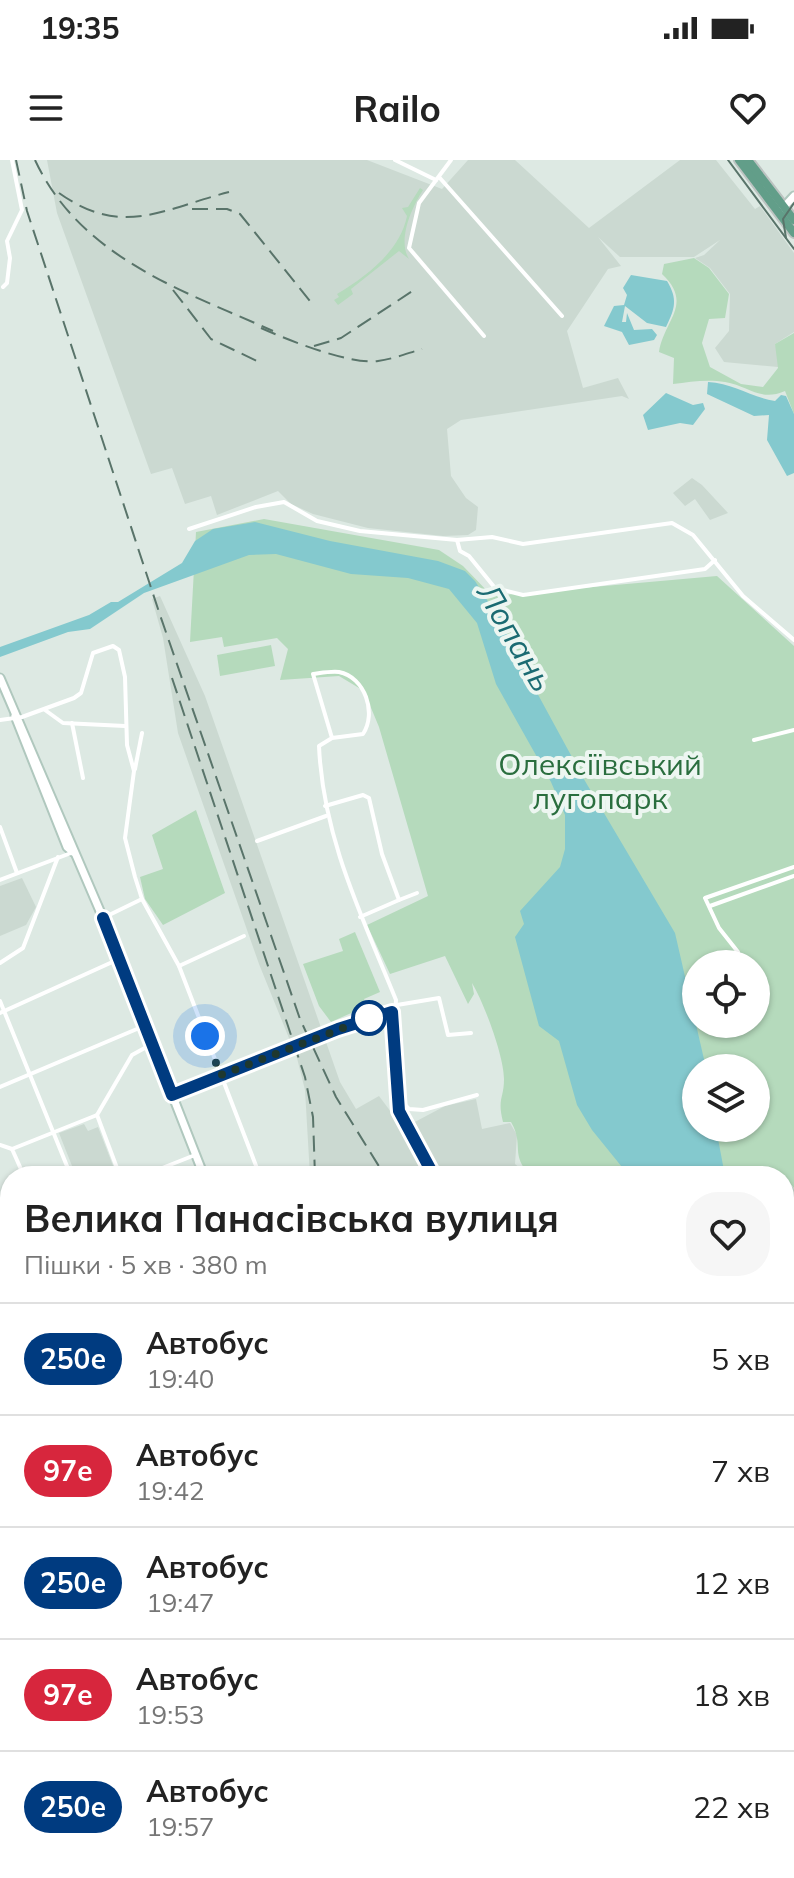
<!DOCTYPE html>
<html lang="uk">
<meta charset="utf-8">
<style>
:root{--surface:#fff;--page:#f6f6f6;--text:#222;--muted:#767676;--line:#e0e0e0}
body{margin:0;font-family:Mulish,sans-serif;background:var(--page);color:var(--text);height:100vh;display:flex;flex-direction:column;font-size:30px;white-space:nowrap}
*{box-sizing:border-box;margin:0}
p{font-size:26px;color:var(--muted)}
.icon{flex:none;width:44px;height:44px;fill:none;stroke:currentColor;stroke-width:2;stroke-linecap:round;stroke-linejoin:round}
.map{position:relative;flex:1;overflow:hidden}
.drawer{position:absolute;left:0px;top:1006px;width:794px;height:712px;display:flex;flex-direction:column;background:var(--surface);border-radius:32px 32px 0 0;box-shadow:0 2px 6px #0004}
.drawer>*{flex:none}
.badge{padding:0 16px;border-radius:26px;font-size:28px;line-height:52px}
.tools{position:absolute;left:682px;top:790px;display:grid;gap:16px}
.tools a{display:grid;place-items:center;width:88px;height:88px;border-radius:50%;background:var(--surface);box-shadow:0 2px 6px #0004;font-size:40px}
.you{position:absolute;width:40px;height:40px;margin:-20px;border:6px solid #fff;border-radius:50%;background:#1a73e8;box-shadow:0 0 0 12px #1a73e833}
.map>.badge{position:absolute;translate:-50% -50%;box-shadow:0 0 0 4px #fff}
.round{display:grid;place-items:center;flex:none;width:84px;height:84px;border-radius:32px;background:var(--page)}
.summary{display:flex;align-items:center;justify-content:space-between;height:136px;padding:0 24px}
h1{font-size:38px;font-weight:700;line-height:60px}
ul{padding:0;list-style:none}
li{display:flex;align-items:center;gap:24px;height:112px;padding:0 24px;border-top:2px solid var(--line)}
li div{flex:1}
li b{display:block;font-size:30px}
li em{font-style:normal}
li .badge{min-width:88px;font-weight:700;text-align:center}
.status{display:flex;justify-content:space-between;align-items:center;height:56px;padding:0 40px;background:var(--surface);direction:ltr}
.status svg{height:22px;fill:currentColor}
header{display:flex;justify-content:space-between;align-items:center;height:104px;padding:0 24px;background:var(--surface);font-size:36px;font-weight:700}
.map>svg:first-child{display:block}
</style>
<div class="status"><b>19:35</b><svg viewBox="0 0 49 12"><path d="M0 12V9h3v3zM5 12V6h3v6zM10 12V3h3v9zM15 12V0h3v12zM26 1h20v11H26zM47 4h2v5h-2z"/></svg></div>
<header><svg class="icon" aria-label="menu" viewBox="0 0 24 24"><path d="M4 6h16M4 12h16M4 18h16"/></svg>Railo<svg class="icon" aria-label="heart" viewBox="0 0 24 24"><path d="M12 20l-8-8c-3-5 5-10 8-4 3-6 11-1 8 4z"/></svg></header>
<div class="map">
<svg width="794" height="1718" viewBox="0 0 794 1718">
<rect width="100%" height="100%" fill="#dde9e3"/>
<g fill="#cbd9d1">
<polygon points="47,0 367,0 442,29 468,0 515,0 589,68 680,0 716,0 755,49 760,46 794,93 794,172 775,184 782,202 778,207 724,202 715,188 729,171 730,134 710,108 695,98 704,95 720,80 694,97 620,97 598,77 621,106 608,109 567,171 583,228 618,218 629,239 622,236 461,260 447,269 451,316 466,338 478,347 476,370 468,375 443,376 368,368 313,354 291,344 278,331 217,355 211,336 185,344 172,308 151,314 57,53"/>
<polygon points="692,318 702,325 728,353 710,360 695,339 685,346 673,333"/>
<polygon points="160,436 205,536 340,922 356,949 379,936 394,956 430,1016 310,1016 305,930 297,898 259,804 178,573 163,478 152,439"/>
<polygon points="22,718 36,747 26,765 0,776 0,726"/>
<polygon points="476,939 482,969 510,963 517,975 515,1004 529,1016 439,1016 411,964 445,946"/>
<polygon points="84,964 88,971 98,967 117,1016 76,1016 59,973"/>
<polygon points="788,1021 794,1029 794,1085 784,1096 784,1023"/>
<polygon points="790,1145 794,1145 794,1307 784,1251 784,1152"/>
<polygon points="784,1413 794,1419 794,1642 784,1643"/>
<polygon points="298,1708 475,1708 478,1718 297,1718"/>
<polygon points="501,1708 673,1708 675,1718 505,1718"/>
</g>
<g fill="#b5dabc" fill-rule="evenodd">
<path d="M420,28L423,30C412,47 397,80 409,99L399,91L351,129L353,134L338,145L334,140L339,137L337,134C367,116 400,91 407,56L402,48L408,47Z"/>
<path d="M694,98L709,108L729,134L725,158L709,159L702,183L710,207L741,224L763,227L778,208L775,184L794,173V254L785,231C760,242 749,226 725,222C707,219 690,222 673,224L674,198L659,192C664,160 694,144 662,114L664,104Z"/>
<path d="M264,359L439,390L463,406L492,436L717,416L794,486V1028L788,1021L784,1023V1016H531C509,994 525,986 511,962H503C497,938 504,939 504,919C504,896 484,843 472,823L474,834L468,844L445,796L390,814L367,765L428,736L379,567L364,531L339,516L280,520L288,489L277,478L224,487L222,477L190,482L196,372ZM696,804H756V864H696ZM696,908H756V968H696Z"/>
<polygon points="271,485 275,506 220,516 217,495"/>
<polygon points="196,650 225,733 163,765 145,739 140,717 163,709 152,675"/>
<polygon points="355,772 380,832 364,839 367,846 331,862 319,846 303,804 343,791 339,779"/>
<polygon points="0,1270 10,1278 10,1708 13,1708 0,1711"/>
</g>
<g fill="#84c9ce">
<path d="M631,115L667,121C678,139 675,149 666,167L647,163L625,146L622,162H626L627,153L634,170L652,169L657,175L654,180L629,185L622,172L604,166L614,146L624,145L627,135L623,128Z"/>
<path d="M708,222C733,223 750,237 775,241L781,235L786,236L794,254V313L787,316L767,280L769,255L754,256L707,234Z"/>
<polygon points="666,233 693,245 703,243 705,249 693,265 680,263 648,270 643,255"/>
<polygon points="255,362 330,381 438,401 465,411 475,421 489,443 499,451 511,485 585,621 675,773 706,908 696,908 696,968 716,968 725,1016 634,1016 626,1012 592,970 577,945 559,881 539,866 515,777 524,764 520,751 560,707 565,689 565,655 551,622 496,524 477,463 449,429 408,418 351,414 276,394 249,395 144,433 90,469 68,472 0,497 0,487 89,455 111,442 118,442 182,403 195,381 213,369"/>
</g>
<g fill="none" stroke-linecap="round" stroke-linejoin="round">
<polyline stroke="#84c9ce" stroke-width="2" points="784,1103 794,1092"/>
<g stroke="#b0c8be" stroke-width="11">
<g id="secondary">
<polyline points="782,49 794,36"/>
<polyline points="0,518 103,758 204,1016"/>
<polyline points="15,556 67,687 73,692"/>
<path d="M338,869L388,852L395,857C392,933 396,951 434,1016"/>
<polyline points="172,935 271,896"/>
<polyline points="784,1651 794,1650"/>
<polyline points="493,1708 494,1718"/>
</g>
</g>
<g stroke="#bcc3c1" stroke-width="12">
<g id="primary">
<polyline points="739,0 794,73"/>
<polyline points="748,0 794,60"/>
</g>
</g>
<g stroke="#fff" stroke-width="4">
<polyline points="395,0 436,20"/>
<polyline points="451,0 419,43 409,88 484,176"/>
<polyline points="439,17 562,156"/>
<polyline points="3,127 7,123 10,98 7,81 22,50 12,0"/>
<polyline points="189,369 256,347 284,342 317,361 360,371 457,380 492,377 523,384 672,363 693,375 743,436 794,480"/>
<polyline points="457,380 460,391 469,396 495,428 523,435 705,409 715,400"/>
<polyline points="45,550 63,563 125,566"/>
<polyline points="0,560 22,557 74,538 81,533 93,493 113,486 119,490 125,517 127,585 134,611 125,678 135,717 142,739 179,806 260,1016"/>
<polyline points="72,563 83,618"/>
<path d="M332,578L363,574C377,553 365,517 339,512C331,511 321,513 313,514L332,578L319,586C323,678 362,756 396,840L395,857"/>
<polyline points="754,580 794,570"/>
<polyline points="135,609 142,573"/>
<polyline points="325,646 363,635 369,638 382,694 399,740 360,757"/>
<polyline points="0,667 17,713"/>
<polyline points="257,681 326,656"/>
<polyline points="0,720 71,693"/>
<polyline points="399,740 417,733"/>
<polyline points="710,746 794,716"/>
<polyline points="105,757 142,739"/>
<polyline points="0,803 23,788 58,697"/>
<polyline points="738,804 738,792 719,768 705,738 794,707"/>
<polyline points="179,806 244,776"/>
<polyline points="0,841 71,1016"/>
<polyline points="388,852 397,845 439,838 448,875 471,873"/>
<polyline points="0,853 119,799"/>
<polyline points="0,927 144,866"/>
<polyline points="401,941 409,949 423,950 477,935"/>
<polyline points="97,955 132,895 152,884"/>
<polyline points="0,985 12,989"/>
<polyline points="24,1016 12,989 97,955 120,1016"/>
<polyline points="142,1016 195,995"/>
<polyline points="0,1073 10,1069"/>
<polyline points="0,1134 10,1130"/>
<polyline points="784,1137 794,1141"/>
<polyline points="0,1151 10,1175"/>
<polyline points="0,1236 10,1244"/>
<polyline points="784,1706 794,1699"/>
<polyline points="301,1708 309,1718"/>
<polyline points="686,1708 687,1718"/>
<polyline points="217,1718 243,1708"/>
<polyline points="294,1718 295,1708"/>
<polyline points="353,1718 374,1708"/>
<polyline points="774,1718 781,1708"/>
</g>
<use href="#secondary" stroke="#fff" stroke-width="7"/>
<use href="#primary" stroke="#629e89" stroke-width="8"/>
<g stroke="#59746a" stroke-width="2">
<polyline points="728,0 794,89"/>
<polyline points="786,78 783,59 794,43"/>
</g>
<g stroke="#59746a" stroke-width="2" stroke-dasharray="16 8" stroke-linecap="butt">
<polyline points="16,0 27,51 160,455 300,859 336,937 385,1016"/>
<path d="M35,0C80,97 181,130 273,171"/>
<path d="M59,33C122,78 163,49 229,32"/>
<polyline points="192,49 227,49 240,54 314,146"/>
<polyline points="173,130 211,179 261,203"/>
<path d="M261,168C288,180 350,205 378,201C393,199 408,193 422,189"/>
<polyline points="314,186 341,178 417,128"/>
<polyline points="172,518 305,917 313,957 315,1016"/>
<polyline points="513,1708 517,1718"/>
<polyline points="590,1708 594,1718"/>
<polyline points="607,1708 608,1718"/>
<polyline points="654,1708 657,1718"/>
<polyline points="672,1708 674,1718"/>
<polyline points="462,1718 467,1708"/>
<polyline points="689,1718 694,1708"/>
</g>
<g stroke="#b0c8be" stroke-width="11" stroke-linecap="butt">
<polyline id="secondary-bridge" points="271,896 338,869"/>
</g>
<use href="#secondary-bridge" stroke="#fff" stroke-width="7"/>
</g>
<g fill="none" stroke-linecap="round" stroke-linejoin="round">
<g stroke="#fff" stroke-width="18">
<polyline id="line" points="103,758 172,935 338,869 392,852 399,951 434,1016"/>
</g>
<use href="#line" stroke="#003b80" stroke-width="12"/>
<polyline stroke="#1f382f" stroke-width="8" stroke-dasharray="0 14.4" points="205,876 221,915 369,858"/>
</g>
<circle fill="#fff" stroke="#003b80" stroke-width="4" cx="369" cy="858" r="16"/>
<g text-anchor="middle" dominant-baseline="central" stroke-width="8" stroke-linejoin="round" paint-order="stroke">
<g font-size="30" fill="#2a6e3e" stroke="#edf6f1">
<text x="600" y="604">Олексіївський<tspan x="600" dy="34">лугопарк</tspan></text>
</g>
<g font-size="32" font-style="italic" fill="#1b6b72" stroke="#edf6f1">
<text transform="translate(516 477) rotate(60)">Лопань</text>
</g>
</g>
</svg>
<div class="tools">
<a><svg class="icon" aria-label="locate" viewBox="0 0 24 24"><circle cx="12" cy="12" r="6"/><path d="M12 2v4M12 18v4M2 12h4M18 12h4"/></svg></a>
<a><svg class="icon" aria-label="layers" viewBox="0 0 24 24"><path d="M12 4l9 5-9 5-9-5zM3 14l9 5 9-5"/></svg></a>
</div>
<div class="you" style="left:205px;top:876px"></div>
<section class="drawer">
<div class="summary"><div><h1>Велика Панасівська вулиця</h1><p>Пішки · 5 хв · 380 m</p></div><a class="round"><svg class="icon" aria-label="heart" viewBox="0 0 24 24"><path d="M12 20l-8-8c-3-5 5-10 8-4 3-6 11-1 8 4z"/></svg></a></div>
<ul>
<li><span class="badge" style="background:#003b80;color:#fff">250е</span><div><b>Автобус</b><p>19:40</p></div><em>5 хв</em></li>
<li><span class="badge" style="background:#d7263d;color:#fff">97е</span><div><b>Автобус</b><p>19:42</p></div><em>7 хв</em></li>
<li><span class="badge" style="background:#003b80;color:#fff">250е</span><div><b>Автобус</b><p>19:47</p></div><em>12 хв</em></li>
<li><span class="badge" style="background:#d7263d;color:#fff">97е</span><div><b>Автобус</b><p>19:53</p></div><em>18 хв</em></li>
<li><span class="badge" style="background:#003b80;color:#fff">250е</span><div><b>Автобус</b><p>19:57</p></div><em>22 хв</em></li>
</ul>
</section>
</div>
